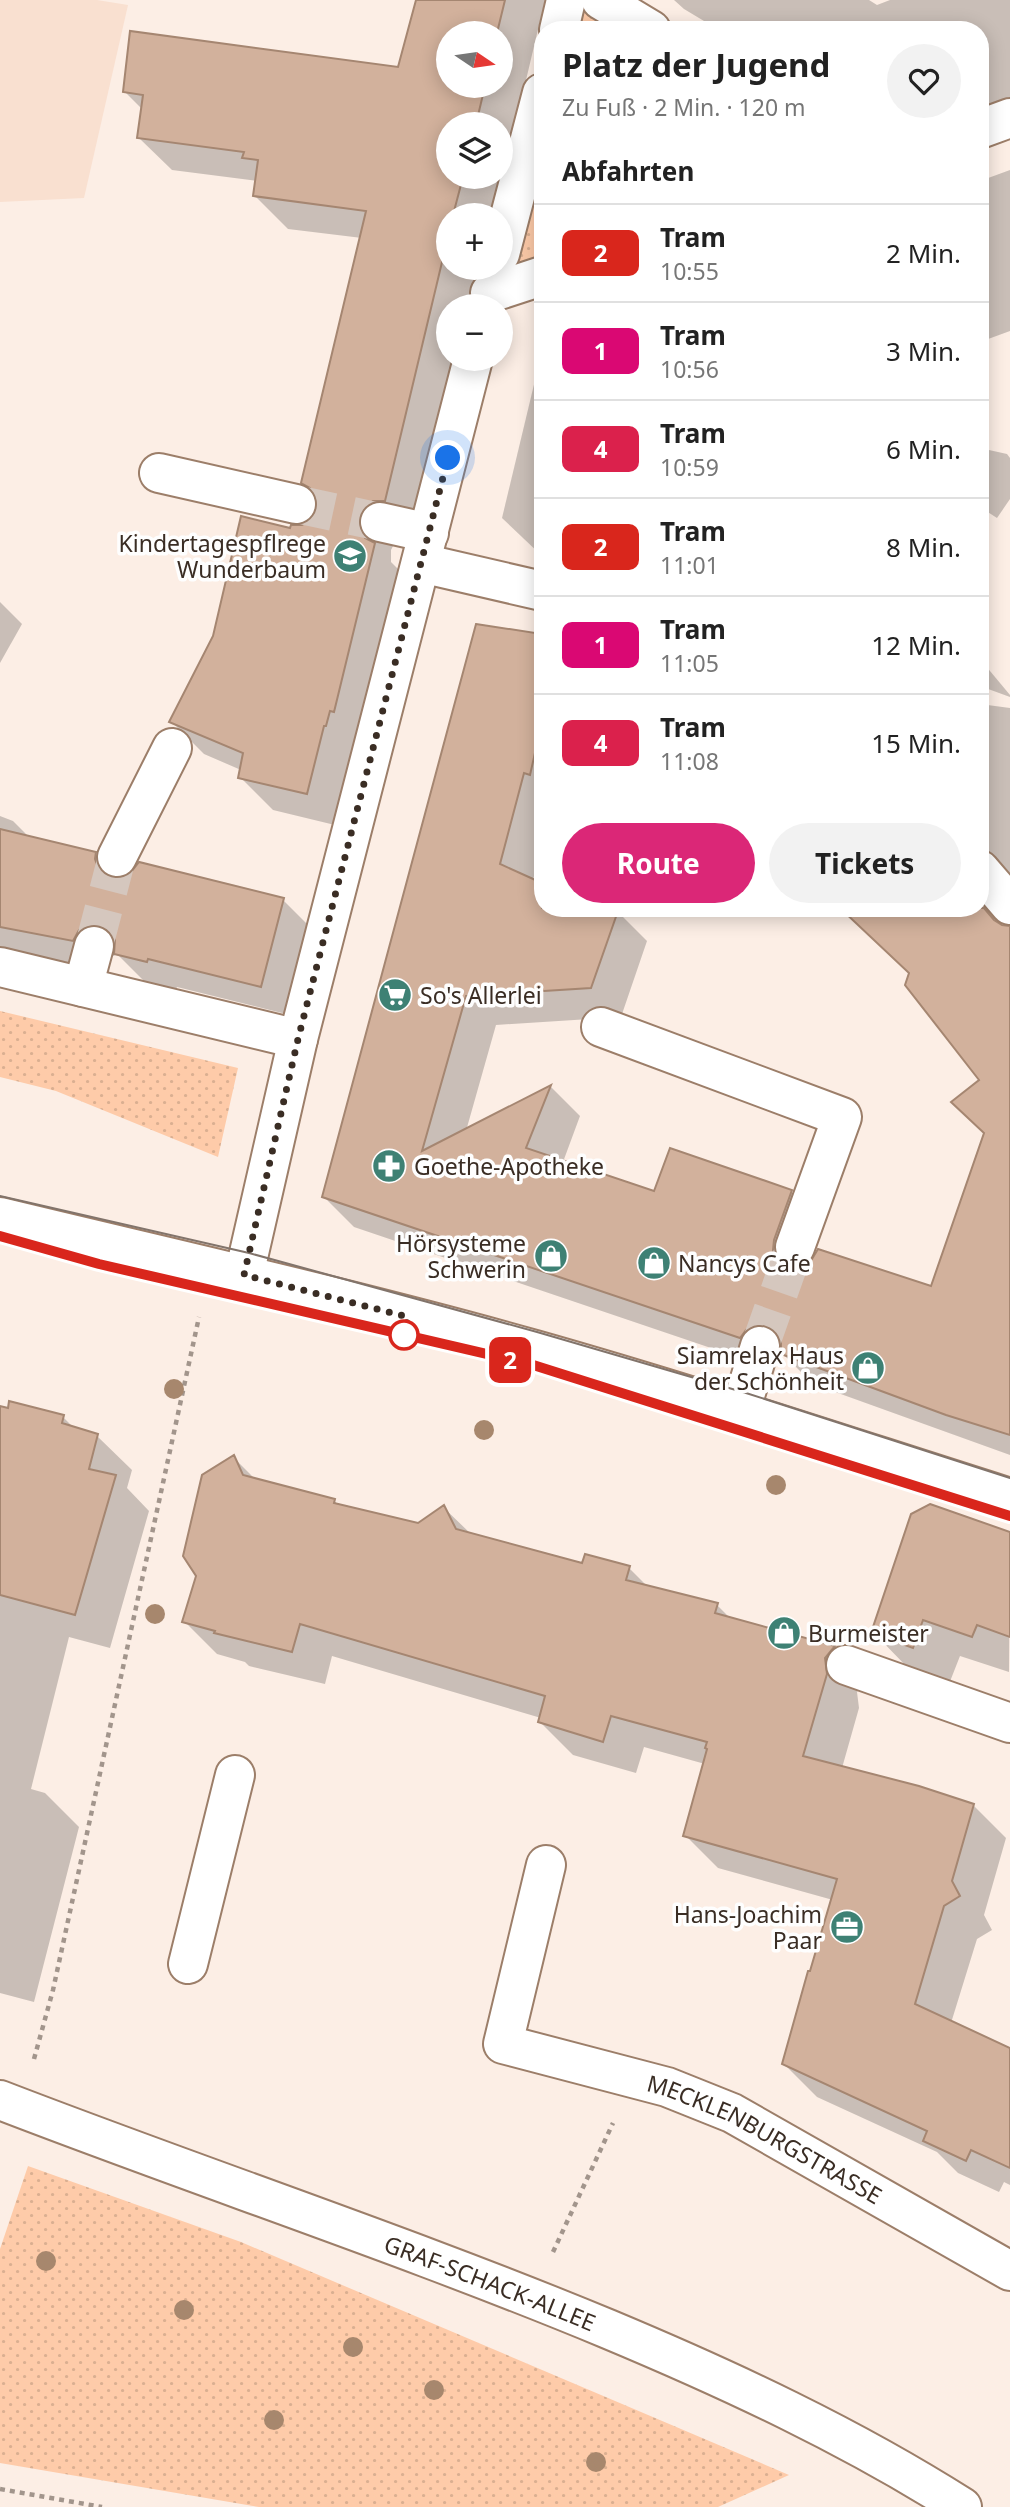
<!DOCTYPE html>
<html lang="de">
<meta charset="utf-8">
<style>
:root{--surface:#fff;--page:#f2f2f2;--text:#222;--muted:#767676;--line:#e0e0e0;--accent:#db2777}
body{margin:0;font-family:"Noto Sans",sans-serif;background:var(--page);color:var(--text);height:100vh;display:flex;flex-direction:column;font-size:26px;white-space:nowrap}
*{box-sizing:border-box;margin:0}
p{font-size:23px;color:var(--muted)}
.icon{flex:none;width:38px;height:38px;fill:none;stroke:currentColor;stroke-width:2;stroke-linecap:round;stroke-linejoin:round}
.map{position:relative;flex:1;overflow:hidden}
.panel{position:absolute;left:534px;top:21px;width:455px;height:896px;display:flex;flex-direction:column;background:var(--surface);border-radius:28px;box-shadow:0 4px 18px #0003}
.panel>*{flex:none}
.badge{padding:0 14px;border-radius:10px;font-size:24px;line-height:46px}
.needle{width:46px;rotate:103deg}
.fabs{position:absolute;left:436px;top:21px;display:grid;gap:14px}
.fabs a{display:grid;place-items:center;width:77px;height:77px;border-radius:50%;background:var(--surface);box-shadow:0 4px 18px #0003;font-size:35px}
.you{position:absolute;width:35px;height:35px;margin:-18px;border:5px solid #fff;border-radius:50%;background:#1a73e8;box-shadow:0 0 0 10px #1a73e833}
.map>.badge{position:absolute;translate:-50% -50%;box-shadow:0 0 0 4px #fff}
h2{padding:0 28px;font-size:26px;line-height:63px}
.round{display:grid;place-items:center;flex:none;width:74px;height:74px;border-radius:37px;background:var(--page)}
.summary{display:flex;align-items:center;justify-content:space-between;height:119px;padding:0 28px}
h1{font-size:33px;font-weight:700;line-height:52px}
.cta{display:flex;gap:14px;margin-top:auto;padding:14px 28px}
.cta a{flex:1;height:80px;border-radius:42px;background:var(--accent);color:#fff;font-size:28px;font-weight:700;line-height:80px;text-align:center}
.cta a+a{background:var(--page);color:var(--text)}
ul{padding:0;list-style:none}
li{display:flex;align-items:center;gap:21px;height:98px;padding:0 28px;border-top:2px solid var(--line)}
li div{flex:1}
li b{display:block;font-size:26px}
li em{font-style:normal}
li .badge{min-width:77px;font-weight:700;text-align:center}
.map>svg:first-child{display:block}
</style>
<div class="map">
<svg width="1010" height="2507" viewBox="0 0 1010 2507">
<defs>
<pattern id="grass-dots" width="8" height="8" patternUnits="userSpaceOnUse" patternTransform="scale(1.75)"><rect width="8" height="8" fill="#fecba9"/><path d="M2 2h.1M6 6h.1" fill="none" stroke="#daaf91" stroke-width="1.8" stroke-linecap="round"/></pattern>
</defs>
<rect width="100%" height="100%" fill="#fceee5"/>
<polygon fill="#f9e0d0" points="0,0 97,0 128,5 84,198 0,202"/>
<g fill="url(#grass-dots)">
<polygon points="566,0 651,30 559,30"/>
<polygon points="542,93 542,276 497,268"/>
<polygon points="0,1011 238,1068 218,1157 56,1091 0,1077"/>
<polygon points="28,2166 241,2242 789,2475 718,2507 259,2507 0,2463 0,2249"/>
</g>
<g fill="#0003" fill-rule="evenodd">
<path d="M416,0H545L494,215H448V268H481L472,306H448V359H459L417,533L396,540L391,550V562L407,578L339,826L273,810L240,777L241,770L204,754L171,721L292,530L313,521L319,510L318,498L303,482L362,238L288,229L255,196L257,181L172,170L139,138L143,110L125,92L399,69ZM448,33H500V86H448ZM448,124H500V177H448Z"/>
<polygon points="674,0 869,0 877,5 890,0 1010,0 1010,97 980,109 980,30 719,30 684,9"/>
<polygon points="1010,170 1010,331 980,342 980,181"/>
<polygon points="542,351 542,556 502,518"/>
<polygon points="980,448 1007,454 1010,458 1010,499 997,518 980,507"/>
<polygon points="0,602 22,624 0,663"/>
<polygon points="477,626 542,636 542,846 533,880 542,884 542,908 617,911 647,941 621,1017 496,1025 466,1131 551,1087 580,1116 563,1162 655,1194 791,1192 822,1222 805,1267 932,1288 985,1133 981,1080 980,704 1010,708 1010,878 988,906 1003,927 1010,928 1010,1455 813,1384 784,1355 776,1360 770,1368 354,1227 324,1197"/>
<polygon points="980,659 1010,695 1010,697 980,686"/>
<polygon points="0,816 13,821 30,838 95,854 121,880 283,900 312,929 290,1015 177,987 176,990 146,983 117,954 108,959 102,969 36,956 0,952"/>
<polygon points="0,1408 63,1417 75,1429 97,1436 132,1470 127,1488 149,1511 110,1648 69,1637 31,1789 45,1793 79,1827 34,2002 0,1993"/>
<polygon points="234,1458 256,1480 334,1501 340,1506 418,1525 443,1507 472,1535 583,1565 629,1568 648,1587 717,1605 731,1619 834,1647 867,1680 857,1692 859,1708 842,1768 973,1805 1006,1838 984,1915 992,1930 977,1939 951,2023 1010,2049 1010,2185 1004,2182 999,2192 958,2173 937,2152 817,2097 784,2064 833,1900 718,1868 685,1835 705,1764 644,1747 636,1773 573,1755 540,1722 541,1718 332,1656 325,1684 249,1666 245,1662 217,1654 184,1621"/>
<polygon points="1010,1534 1009,1672 960,1656 949,1684 909,1669 873,1632"/>
</g>
<g fill="#d2b19c" stroke="#a58671" stroke-width="2">
<polygon points="416,0 505,0 497,33 448,33 448,86 485,86 476,124 448,124 448,177 463,177 453,215 448,215 448,237 385,501 373,501 364,508 359,517 359,529 365,538 375,543 334,712 330,711 326,726 324,726 307,794 238,778 243,753 169,722 213,636 241,516 290,528 291,525 302,525 312,519 317,509 317,497 310,488 301,483 366,211 253,196 258,160 242,158 244,152 137,138 143,95 123,92 130,31 398,67"/>
<polygon points="476,624 542,634 542,722 530,775 524,773 500,864 542,883 542,908 619,908 591,988 466,996 422,1151 551,1085 526,1148 654,1191 670,1148 792,1190 774,1240 773,1250 778,1261 787,1267 798,1269 809,1264 818,1249 931,1286 984,1133 951,1102 979,1080 905,985 909,973 840,908 984,908 994,920 1002,925 1010,926 1010,1435 946,1415 781,1354 781,1340 776,1332 767,1325 754,1325 746,1330 740,1338 322,1197"/>
<polygon points="0,829 96,852 95,859 98,868 108,877 118,879 128,876 139,862 284,898 261,987 148,959 147,962 114,954 115,940 109,930 99,925 88,925 79,930 73,941 0,927"/>
<polygon points="9,1401 64,1415 62,1423 98,1434 89,1469 116,1475 75,1615 0,1595 0,1406 8,1408"/>
<polygon points="234,1455 243,1475 335,1499 334,1503 418,1523 444,1505 456,1529 582,1563 585,1554 630,1566 626,1580 718,1603 715,1613 835,1646 825,1658 827,1674 803,1756 919,1786 974,1804 952,1881 960,1896 944,1906 915,2004 1010,2048 1010,2168 971,2150 966,2161 923,2141 927,2131 782,2064 808,1971 810,1971 837,1879 683,1836 707,1749 705,1748 707,1742 611,1716 603,1742 538,1722 545,1696 300,1624 292,1652 214,1633 215,1631 182,1622 196,1576 183,1556 202,1475"/>
<polygon points="930,1504 1010,1532 1010,1637 977,1625 972,1637 923,1620 913,1648 871,1633 911,1514"/>
</g>
<g fill="none" stroke-linecap="round" stroke-linejoin="round">
<g stroke="#d5c7be" stroke-width="38" stroke-dasharray="38 19" stroke-linecap="butt">
<polyline points="296,504 380,522"/>
<polyline points="94,946 117,857"/>
<polyline points="760,1346 795,1247"/>
</g>
<g stroke="#9c7e69" stroke-width="42">
<g id="minor">
<polyline points="601,0 651,30"/>
<polyline points="559,30 566,0"/>
<polyline points="980,129 1010,118"/>
<polyline points="500,254 542,93"/>
<polyline points="490,293 542,276"/>
<polyline points="159,473 296,504"/>
<polyline points="380,522 429,533"/>
<polyline points="421,563 542,591"/>
<polyline points="117,857 172,748"/>
<polyline points="980,870 1010,905"/>
<polyline points="0,967 298,1039"/>
<polyline points="83,987 94,946"/>
<polyline points="601,1027 842,1117 795,1247"/>
<path d="M0,1217C178,1260 358,1300 535,1350C694,1395 852,1448 1010,1498"/>
<polyline points="244,1275 298,1039 473,359"/>
<polyline points="740,1412 760,1346"/>
<polyline points="846,1665 1010,1723"/>
<path id="s1" d="M546,1865L503,2044L667,2087L732,2113L1010,2271"/>
<polyline points="188,1964 235,1775"/>
<path id="s2" d="M0,2100C202,2178 408,2246 608,2329C730,2380 850,2436 962,2507"/>
</g>
</g>
<g stroke="#a2958c" stroke-width="4.5" stroke-dasharray="5 5" stroke-linecap="butt">
<polyline points="34,2059 53,1990 199,1317"/>
<polyline points="553,2252 613,2123"/>
<polyline points="0,2489 102,2507"/>
</g>
<use href="#minor" stroke="#fff" stroke-width="38"/>
<g stroke="#82746b" stroke-width="2">
<polyline points="0,1196 249,1253 537,1332 746,1393 1010,1478"/>
<polyline points="0,1236 99,1264 530,1364 1010,1516"/>
</g>
</g>
<g fill="#a7876d">
<circle cx="174" cy="1389" r="10"/>
<circle cx="484" cy="1430" r="10"/>
<circle cx="776" cy="1485" r="10"/>
<circle cx="155" cy="1614" r="10"/>
<circle cx="46" cy="2261" r="10"/>
<circle cx="184" cy="2310" r="10"/>
<circle cx="353" cy="2347" r="10"/>
<circle cx="434" cy="2390" r="10"/>
<circle cx="274" cy="2420" r="10"/>
<circle cx="596" cy="2462" r="10"/>
</g>
<g fill="none" stroke-linecap="round" stroke-linejoin="round">
<g stroke="#fff" stroke-width="16">
<polyline id="line" points="0,1236 99,1264 530,1364 1010,1516"/>
</g>
<use href="#line" stroke="#d9261c" stroke-width="10"/>
<polyline stroke="#3a2d24" stroke-width="7" stroke-dasharray="0 12.6" points="404,1335 408,1317 244,1275 298,1039 448,458"/>
</g>
<defs>
<g id="school-disc" transform="scale(1.75)"><circle r="9.5" fill="#3e8174" stroke="#fefefe"/><path d="M0-5L7-2L0 1L-7-2ZM-4 1L0 2.5L4 1V4Q0 6-4 4Z" fill="#fff"/></g>
<g id="supermarket-disc" transform="scale(1.75)"><circle r="9.5" fill="#3e8174" stroke="#fefefe"/><path d="M-6-5.5h2.5l.6 2H6L4.5 2H-2.5L-4.4-4H-6ZM-1.5 3.2a1.3 1.3 0 1 0 .1 0ZM3 3.2a1.3 1.3 0 1 0 .1 0Z" fill="#fff"/></g>
<g id="pharmacy-disc" transform="scale(1.75)"><circle r="9.5" fill="#3e8174" stroke="#fefefe"/><path d="M-2-6h4v4h4v4h-4v4h-4v-4h-4v-4h4Z" fill="#fff"/></g>
<g id="shop-disc" transform="scale(1.75)"><circle r="9.5" fill="#3e8174" stroke="#fefefe"/><path d="M-5-2.5h2.3a2.7 3.5 0 0 1 5.4 0H5L5.5 6h-11ZM-1.5-2.5h3a1.5 2.3 0 0 0-3 0Z" fill="#fff"/></g>
<g id="office-disc" transform="scale(1.75)"><circle r="9.5" fill="#3e8174" stroke="#fefefe"/><path d="M-6-3h4V-5.5h4V-3h4V5H-6ZM-1-4.5V-3h2v-1.5ZM-6 0V1H6V0Z" fill="#fff"/></g>
</defs>
<g fill-rule="evenodd">
<use href="#school-disc" x="350" y="556"/>
<use href="#supermarket-disc" x="395" y="995"/>
<use href="#pharmacy-disc" x="389" y="1166"/>
<use href="#shop-disc" x="551" y="1256"/>
<use href="#shop-disc" x="654" y="1263"/>
<use href="#shop-disc" x="868" y="1368"/>
<use href="#shop-disc" x="784" y="1633"/>
<use href="#office-disc" x="847" y="1927"/>
</g>
<circle fill="#fff" stroke="#d9261c" stroke-width="3.5" cx="404" cy="1335" r="14"/>
<g text-anchor="middle" dominant-baseline="central" stroke-width="7" stroke-linejoin="round" paint-order="stroke">
<g font-size="23" fill="#3a2d24" stroke="#fefefe" text-anchor="end">
<text x="326" y="543">Kindertagespflrege<tspan x="326" dy="26">Wunderbaum</tspan></text>
<text x="420" y="995" text-anchor="start">So's Allerlei</text>
<text x="414" y="1166" text-anchor="start">Goethe-Apotheke</text>
<text x="526" y="1243">Hörsysteme<tspan x="526" dy="26">Schwerin</tspan></text>
<text x="678" y="1263" text-anchor="start">Nancys Cafe</text>
<text x="844" y="1355">Siamrelax Haus<tspan x="844" dy="26">der Schönheit</tspan></text>
<text x="808" y="1633" text-anchor="start">Burmeister</text>
<text x="822" y="1914">Hans-Joachim<tspan x="822" dy="26">Paar</tspan></text>
</g>
<g font-size="23" fill="#3a2d24" stroke="#fefefe">
<text stroke="none"><textPath href="#s1" startOffset="464">MECKLENBURGSTRASSE</textPath></text>
<text stroke="none"><textPath href="#s2" startOffset="523">GRAF-SCHACK-ALLEE</textPath></text>
</g>
</g>
</svg>
<div class="fabs">
<a><svg class="needle" viewBox="-14 -14 28 28"><path d="M0-13l5 13h-10z" fill="#e53935"/><path d="M0 13l5-13h-10z" fill="#767676"/></svg></a>
<a><svg class="icon" aria-label="layers" viewBox="0 0 24 24"><path d="M12 4l9 5-9 5-9-5zM3 14l9 5 9-5"/></svg></a>
<a>+</a>
<a>−</a>
</div>
<div class="you" style="left:448px;top:458px"></div>
<b class="badge" style="left:510px;top:1360px;background:#d9261c;color:#fff">2</b>
<section class="panel">
<div class="summary"><div><h1>Platz der Jugend</h1><p>Zu Fuß · 2 Min. · 120 m</p></div><a class="round"><svg class="icon" aria-label="heart" viewBox="0 0 24 24"><path d="M12 20l-8-8c-3-5 5-10 8-4 3-6 11-1 8 4z"/></svg></a></div>
<h2>Abfahrten</h2>
<ul>
<li><span class="badge" style="background:#d9261c;color:#fff">2</span><div><b>Tram</b><p>10:55</p></div><em>2 Min.</em></li>
<li><span class="badge" style="background:#da0873;color:#fff">1</span><div><b>Tram</b><p>10:56</p></div><em>3 Min.</em></li>
<li><span class="badge" style="background:#db214c;color:#fff">4</span><div><b>Tram</b><p>10:59</p></div><em>6 Min.</em></li>
<li><span class="badge" style="background:#d9261c;color:#fff">2</span><div><b>Tram</b><p>11:01</p></div><em>8 Min.</em></li>
<li><span class="badge" style="background:#da0873;color:#fff">1</span><div><b>Tram</b><p>11:05</p></div><em>12 Min.</em></li>
<li><span class="badge" style="background:#db214c;color:#fff">4</span><div><b>Tram</b><p>11:08</p></div><em>15 Min.</em></li>
</ul>
<div class="cta"><a>Route</a><a>Tickets</a></div>
</section>
</div>
